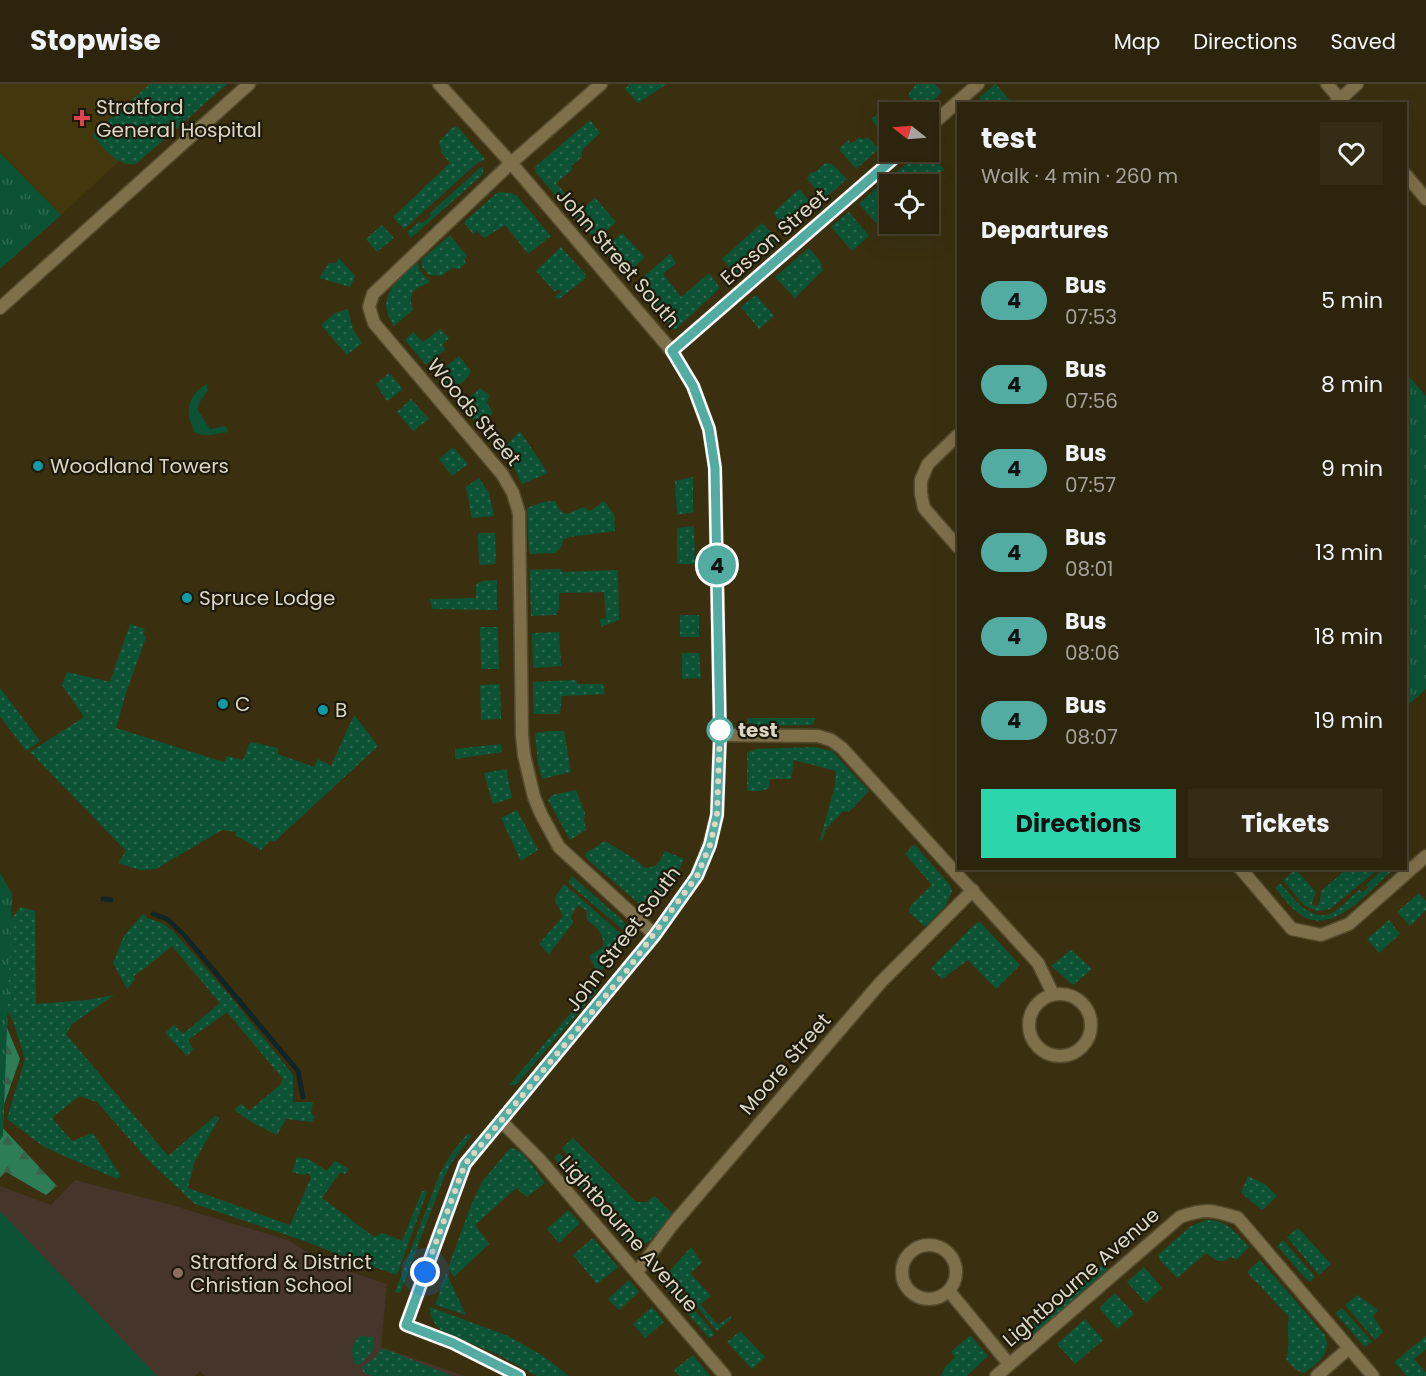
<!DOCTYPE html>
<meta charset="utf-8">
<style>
:root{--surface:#2c240c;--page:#342c15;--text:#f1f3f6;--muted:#a6a49d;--line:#48412d;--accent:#2cd5ab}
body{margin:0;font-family:Poppins,sans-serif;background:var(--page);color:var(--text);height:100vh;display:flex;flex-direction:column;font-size:22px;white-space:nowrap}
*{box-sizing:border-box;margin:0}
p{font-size:20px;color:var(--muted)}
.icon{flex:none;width:33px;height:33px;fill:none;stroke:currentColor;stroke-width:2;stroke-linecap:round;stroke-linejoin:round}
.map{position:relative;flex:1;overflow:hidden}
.details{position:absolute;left:957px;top:18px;width:450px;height:768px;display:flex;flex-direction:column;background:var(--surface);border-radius:0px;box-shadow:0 6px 24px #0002,0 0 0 2px var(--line)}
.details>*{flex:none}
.badge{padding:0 12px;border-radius:20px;font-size:21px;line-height:39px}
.needle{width:39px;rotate:287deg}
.tools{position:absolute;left:879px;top:18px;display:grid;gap:12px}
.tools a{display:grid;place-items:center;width:60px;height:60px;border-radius:0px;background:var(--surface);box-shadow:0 6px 24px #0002,0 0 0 2px var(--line);font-size:30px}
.you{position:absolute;width:30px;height:30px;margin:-15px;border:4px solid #fff;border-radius:50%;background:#1a73e8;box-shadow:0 0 0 9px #1a73e833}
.map>.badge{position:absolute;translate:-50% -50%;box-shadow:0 0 0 3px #fff}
h2{padding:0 24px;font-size:22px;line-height:54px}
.round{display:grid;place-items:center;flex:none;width:63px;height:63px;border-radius:0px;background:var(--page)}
.headline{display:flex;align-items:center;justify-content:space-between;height:102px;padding:0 24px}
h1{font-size:28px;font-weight:700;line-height:45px}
.cta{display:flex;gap:12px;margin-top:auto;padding:12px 24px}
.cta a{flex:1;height:69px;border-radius:0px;background:var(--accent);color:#111;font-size:24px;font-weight:700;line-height:69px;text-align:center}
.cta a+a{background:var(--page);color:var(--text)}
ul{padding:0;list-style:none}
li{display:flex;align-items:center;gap:18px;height:84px;padding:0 24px}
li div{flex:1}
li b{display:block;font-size:22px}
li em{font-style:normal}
li .badge{min-width:66px;font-weight:700;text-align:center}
header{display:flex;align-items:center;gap:36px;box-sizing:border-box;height:84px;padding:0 30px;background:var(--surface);border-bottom:2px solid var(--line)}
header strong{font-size:28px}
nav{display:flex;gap:33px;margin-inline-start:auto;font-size:21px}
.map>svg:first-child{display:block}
</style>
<header>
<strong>Stopwise</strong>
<nav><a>Map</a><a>Directions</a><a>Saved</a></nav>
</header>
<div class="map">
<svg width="1426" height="1292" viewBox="0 0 1426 1292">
<defs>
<pattern id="grass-dots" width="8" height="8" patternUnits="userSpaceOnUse" patternTransform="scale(1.5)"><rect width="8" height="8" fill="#0c5335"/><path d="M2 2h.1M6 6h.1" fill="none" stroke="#2f6b51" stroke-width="1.8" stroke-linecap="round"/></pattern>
<pattern id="forest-firs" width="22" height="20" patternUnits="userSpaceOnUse" patternTransform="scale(1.5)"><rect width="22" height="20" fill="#2d7d57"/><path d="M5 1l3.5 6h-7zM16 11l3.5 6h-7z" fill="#36624a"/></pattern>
<pattern id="park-tufts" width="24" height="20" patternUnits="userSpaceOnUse" patternTransform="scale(1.5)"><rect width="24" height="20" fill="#0c5335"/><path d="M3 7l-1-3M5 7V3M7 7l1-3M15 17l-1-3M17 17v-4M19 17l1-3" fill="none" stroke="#2f6b51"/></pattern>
</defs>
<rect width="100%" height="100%" fill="#3a3010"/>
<polygon fill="#43370e" points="0,0 202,0 61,131 0,69"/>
<polygon fill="#46352b" points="75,1096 168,1120 288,1156 324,1179 387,1200 381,1263 465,1292 205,1292 200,1287 195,1292 0,1292 0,1102 51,1121"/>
<g fill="url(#grass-dots)">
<path d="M150,0H227L136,80C116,82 106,66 93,52V50Z"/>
<polygon points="630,0 667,0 638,19 625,5"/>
<polygon points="916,0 935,0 942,8 922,27 908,11"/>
<polygon points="995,0 996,0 1012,19 983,19 979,14"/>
<polygon points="905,22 911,28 890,28 889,57 871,35 884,26 890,26"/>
<polygon points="590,36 600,49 582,66 582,73 571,82 572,86 556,99 580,127 595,114 616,138 596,156 535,88 535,83"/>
<polygon points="457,42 485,75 476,80 404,145 393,133 450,79 442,69 439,58 452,44"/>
<polygon points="860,53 862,55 869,54 879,65 856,85 839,65 848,56 851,60"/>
<path d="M921,68H926C931,75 938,78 944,85L929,102L928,100H901L893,91Z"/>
<polygon points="825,79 832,80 847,95 824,115 807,95 810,89 817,87"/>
<polygon points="484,83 482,91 411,154 407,148 420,137 422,139 431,132 430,129 480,84"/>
<polygon points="882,99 889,107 889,127 876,139 859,120"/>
<polygon points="799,105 815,123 787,146 773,129"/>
<polygon points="498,108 511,109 517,112 551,152 528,170 505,141 484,154 477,147 473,150 464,138"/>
<polygon points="849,128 869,152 852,167 831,143"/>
<polygon points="762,139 778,156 736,192 722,175"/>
<polygon points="382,141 394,154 377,168 366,155"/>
<polygon points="622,149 645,173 626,191 603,166"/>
<polygon points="450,151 467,172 464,175 466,179 459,185 452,184 441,192 429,191 422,183 422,175"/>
<polygon points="561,163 586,191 586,194 559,215 554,213 561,208 560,206 554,207 536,187"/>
<polygon points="809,164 820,177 823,186 795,214 775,193"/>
<polygon points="670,170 676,179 663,190 681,213 709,189 720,204 675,246 672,245 634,201"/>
<polygon points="339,174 355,192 350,203 319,194 329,179 336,179"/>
<path d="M418,178L419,186L430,198C414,206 407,206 413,226L394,242C374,213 397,197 418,178Z"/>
<polygon points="756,211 774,232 759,245 741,223"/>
<polygon points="348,225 353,246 362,259 347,271 321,241 335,229"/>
<polygon points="440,245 449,254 442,261 446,265 426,281 405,256 413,248 423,258"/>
<polygon points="459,272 471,287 468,293 451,309 436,291"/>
<polygon points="389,289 403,305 387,317 376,300"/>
<polygon points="480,304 489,311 487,319 493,329 478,341 462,321"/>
<polygon points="411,315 429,335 413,347 397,328"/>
<polygon points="520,347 548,389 522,400 515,385 501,367"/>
<polygon points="453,363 468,380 452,392 439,375"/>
<polygon points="693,393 693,428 677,431 675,397"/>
<polygon points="479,394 489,409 494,432 472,434 466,403"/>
<polygon points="555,417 561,428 568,430 583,423 590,427 604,417 614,430 615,447 569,453 563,456 562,462 555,469 529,470 527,424 543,418"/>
<polygon points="694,442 695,480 677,480 677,444"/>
<polygon points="478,449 495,449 496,480 479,481"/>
<polygon points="560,485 562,488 618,486 619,536 601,543 600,535 606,534 604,508 559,509 559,524 556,531 531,532 530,486"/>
<polygon points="497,496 497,526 432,525 430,515 476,514 476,501 482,497"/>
<rect x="680" y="531" width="19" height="22"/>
<polygon points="130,540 145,545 143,550 146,553 127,606 116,644 224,678 227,672 243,676 250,658 278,664 278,670 314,683 318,675 331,682 354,631 378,662 274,758 271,756 261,766 235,751 236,748 222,746 156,785 140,786 118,779 126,767 30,668 84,633 62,601 67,588 110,598"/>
<polygon points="480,543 498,543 499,585 481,585"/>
<polygon points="559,548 561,582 533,584 532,549"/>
<polygon points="682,569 699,569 701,594 682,595"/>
<polygon points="576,596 577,600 603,600 605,610 562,612 560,630 534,630 533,598"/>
<polygon points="500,600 501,635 481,636 480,601"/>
<polygon points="0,604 40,657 26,667 0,632"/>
<polygon points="747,634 816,634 812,641 760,642 747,639"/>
<polygon points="550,647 564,647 571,688 542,695 538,680 535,649"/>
<polygon points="501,660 502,668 455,675 455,665"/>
<polygon points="814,663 832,667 869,707 849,728 843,727 826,745 822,757 820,756 835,701 836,687 794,676 791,695 770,695 768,705 758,707 747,707 747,669 756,665"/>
<polygon points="506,685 512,714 493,720 484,689"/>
<polygon points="576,706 585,729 584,736 586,746 570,756 548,716 552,711"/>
<polygon points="517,726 538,766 521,777 501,734"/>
<path d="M605,757C614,763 639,776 643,783C657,786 659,778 665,767L684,775L676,792L653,825L643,823L586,774V769Z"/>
<polygon points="914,760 949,800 952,807 946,821 925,843 909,828 911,821 932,801 905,770"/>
<path d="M1384,784L1394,785C1370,805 1331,857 1297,828C1289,822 1282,812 1275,804L1280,799C1293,813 1311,841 1334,828C1343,822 1351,813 1359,806L1363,808L1368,803L1366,801Z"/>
<polygon points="1347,785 1378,785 1330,825 1317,827 1304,821 1283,796 1295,786 1298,788 1316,808 1312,819 1313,822 1316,822 1320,818 1321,807"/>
<polygon points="572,792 622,836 633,849 629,851 574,804 568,798"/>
<path d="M564,800L628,856L598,890L589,872L604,862C604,856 601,848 596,843C589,837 585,838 587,827L578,821L571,832L573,839L549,870L539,860L563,832C554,812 550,820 564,800Z"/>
<polygon points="1419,809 1426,817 1426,826 1410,842 1397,828"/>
<polygon points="21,823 35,827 36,920 87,916 114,911 72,940 66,950 168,1072 216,1031 219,1034 194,1079 188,1104 290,1141 311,1094 309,1089 304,1091 292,1088 297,1073 308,1075 327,1087 335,1077 349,1085 345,1090 340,1088 322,1114 374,1153 383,1149 402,1157 422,1107 427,1108 397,1191 347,1174 307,1158 195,1120 147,1075 97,1018 79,1012 52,1034 72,1057 93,1049 121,1092 117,1095 44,1063 7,1035 25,975 13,937 1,915 6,841"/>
<polygon points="143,830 147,834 164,840 175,849 230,912 293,991 293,1018 313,1018 311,1029 315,1033 312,1038 286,1035 277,1051 253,1039 234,1026 241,1020 249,1027 281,1000 283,995 227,928 188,956 193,965 187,972 165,949 174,941 183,950 220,919 172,862 140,888 139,887 133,893 135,895 127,905 113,879 124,852"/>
<polygon points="1389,836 1400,850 1379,869 1367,855"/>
<polygon points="980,838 1020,881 996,905 968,876 942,895 931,884 975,840"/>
<polygon points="1071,866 1092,885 1073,901 1051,882"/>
<polygon points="593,903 597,907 516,1001 509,1001"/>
<polygon points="468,1049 471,1052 452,1078 444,1093 400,1209 395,1208 440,1089 453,1067"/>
<polygon points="573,1054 636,1118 647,1118 654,1112 673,1130 649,1158 643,1160 562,1064"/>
<path d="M510,1064C525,1065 536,1088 545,1099L527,1113L516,1104L475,1141L489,1160L454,1193L448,1184L471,1121L482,1098Z"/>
<polygon points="559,1069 570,1081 639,1161 627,1159 554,1074"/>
<polygon points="1248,1092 1266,1101 1277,1112 1262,1126 1241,1109"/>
<polygon points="568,1126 580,1139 559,1159 547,1145"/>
<path d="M1206,1136C1226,1135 1236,1149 1249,1163L1236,1176L1231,1173L1223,1177H1217L1206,1169L1177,1194L1159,1175L1158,1171L1191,1142Z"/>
<polygon points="1298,1144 1331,1180 1319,1191 1287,1153"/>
<polygon points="593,1154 618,1183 597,1200 573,1171"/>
<polygon points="1283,1156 1315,1193 1309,1198 1277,1162"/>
<polygon points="691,1163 702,1179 690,1189 711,1212 700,1220 718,1241 731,1232 732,1234 717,1247 669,1188"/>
<path d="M1260,1176L1325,1251C1332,1270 1318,1279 1304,1289L1296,1286L1286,1275C1291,1261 1286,1248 1289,1233L1247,1188Z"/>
<polygon points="1103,1180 1108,1186 1031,1253 1024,1258 1013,1259 1015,1256"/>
<polygon points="1144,1183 1162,1204 1146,1219 1127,1198"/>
<polygon points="446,1189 466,1231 435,1221"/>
<polygon points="665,1192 715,1250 709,1254 660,1198"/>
<polygon points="629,1196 639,1208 619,1226 608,1215"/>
<polygon points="1115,1209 1134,1230 1117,1245 1099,1224"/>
<polygon points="1357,1211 1378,1226 1373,1232 1383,1248 1375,1256 1345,1221"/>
<path d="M430,1223L508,1252L543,1272L569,1292H537L497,1270L443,1248C436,1242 429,1233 430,1223Z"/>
<polygon points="652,1223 664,1238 645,1254 633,1240"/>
<polygon points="1342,1224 1372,1258 1365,1263 1335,1229"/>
<polygon points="1085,1235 1103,1256 1075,1280 1057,1260"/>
<polygon points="740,1247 765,1273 752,1285 727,1258"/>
<polygon points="970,1251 988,1272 967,1292 941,1292 945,1283 955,1273 951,1268"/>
<path d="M360,1252L373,1253V1266L361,1280H355C350,1268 351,1261 360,1252Z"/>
<polygon points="1426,1252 1426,1265 1414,1275 1426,1289 1426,1292 1407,1292 1394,1278"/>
<polygon points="385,1265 445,1289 451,1292 373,1292 363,1288 362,1283 376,1273 380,1266"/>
<polygon points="693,1271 710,1292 679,1292 674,1286"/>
</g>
<g fill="url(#forest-firs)">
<polygon points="0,927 20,975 0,1032"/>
<polygon points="0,1041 57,1102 46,1111 6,1088 0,1093"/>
</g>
<g fill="url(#park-tufts)">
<polygon points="0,69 61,131 0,185"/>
<polygon points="1406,289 1426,312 1426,605 1406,623"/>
<polygon points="0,789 12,810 3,1052 0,1056"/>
</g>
<g fill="#0c5335">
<path d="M207,300L208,306L201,316L197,325L210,345L226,342L228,348C219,349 207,353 199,350C192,348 194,344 191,339C185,324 192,307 207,300Z"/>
<polygon points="0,1127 157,1292 0,1292"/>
</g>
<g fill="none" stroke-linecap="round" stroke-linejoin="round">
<g stroke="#122525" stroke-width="5">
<polyline points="103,815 111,816"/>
<polyline points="153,830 167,835 184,851 298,987 303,1013"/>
</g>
<g stroke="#544b2d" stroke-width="15">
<g id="minor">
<polyline points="601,0 511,79 373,210 369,223 374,239 502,390 513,409 519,429 522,651 524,671 534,713 541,730 559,763 655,851"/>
<polyline points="1335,20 1357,0"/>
<polyline points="928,44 978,0"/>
<polyline points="0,224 249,0"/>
<polyline points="672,267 901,68"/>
<polyline points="958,351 928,380 921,396 921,410 924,424 958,463"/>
<polyline points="720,651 818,652 831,656 842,664 1038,879 1053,910"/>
<polyline points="1240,784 1292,845 1321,851 1349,840 1426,772"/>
<circle cx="1060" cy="941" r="31"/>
<polyline points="501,1037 539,1075 725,1292"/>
<circle cx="929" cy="1188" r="27"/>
<polyline points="637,1188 673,1140 881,898 973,806"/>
<polyline points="949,1207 1009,1280"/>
<path d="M996,1292L1180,1133C1206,1124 1212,1126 1238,1134L1373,1292"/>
<polyline points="1317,1292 1349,1264"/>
</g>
</g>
<g stroke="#544b2d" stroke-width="15">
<g id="tertiary">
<polyline points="439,0 511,79 672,267 693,302 709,345 715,384 720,651 717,731 709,761 697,792 655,851 465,1080 406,1241 453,1259 519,1292"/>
<polyline points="1327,0 1344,20"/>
<polyline points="1406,91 1426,115"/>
</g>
</g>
<use href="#minor" stroke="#7e704b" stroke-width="12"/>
<use href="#tertiary" stroke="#7e704b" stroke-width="12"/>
</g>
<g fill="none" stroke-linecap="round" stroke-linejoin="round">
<g stroke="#fff" stroke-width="14">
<polyline id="line" points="519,1292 453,1259 406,1241 465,1080 655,851 697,792 710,761 717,731 720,651 715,384 709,345 693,302 672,267 901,68"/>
</g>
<use href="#line" stroke="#52aca2" stroke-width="9"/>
<polyline stroke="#dcd7c5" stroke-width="6" stroke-dasharray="0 10.8" points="425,1188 465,1080 628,885 697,792 710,761 717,731 720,646"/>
</g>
<path fill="#e0444e" stroke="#1d190b" stroke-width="2" d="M79 25h6v6h6v6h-6v6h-6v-6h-6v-6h6z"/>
<g fill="#0f9aa8" stroke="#1d190b" stroke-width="2">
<circle cx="38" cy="382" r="6"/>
<circle cx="187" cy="514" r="6"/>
<circle cx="223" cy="620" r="6"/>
<circle cx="323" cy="626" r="6"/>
</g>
<circle fill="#fff" stroke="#52aca2" stroke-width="3" cx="720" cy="646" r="12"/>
<circle fill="#8d6e63" stroke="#1d190b" stroke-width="2" cx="178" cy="1189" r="6"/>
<g text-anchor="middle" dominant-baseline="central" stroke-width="4.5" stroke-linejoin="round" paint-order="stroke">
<g font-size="20" fill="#dcd7c5" stroke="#1d190b" text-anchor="start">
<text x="96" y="23">Stratford<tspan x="96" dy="23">General Hospital</tspan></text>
<text x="50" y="382">Woodland Towers</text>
<text x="199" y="514">Spruce Lodge</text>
<text x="235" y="620">C</text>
<text x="335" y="626">B</text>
<text x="190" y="1178">Stratford &amp; District<tspan x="190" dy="23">Christian School</tspan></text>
</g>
<g font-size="20" fill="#dcd7c5" stroke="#1d190b">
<text transform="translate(774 153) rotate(-41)">Easson Street</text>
<text transform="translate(618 174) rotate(49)">John Street South</text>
<text transform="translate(474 328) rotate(50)">Woods Street</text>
<text transform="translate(623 855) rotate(-53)">John Street South</text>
<text transform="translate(785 980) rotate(-49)">Moore Street</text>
<text transform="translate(629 1150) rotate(49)">Lightbourne Avenue</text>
<text transform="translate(1081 1193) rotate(-41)">Lightbourne Avenue</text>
</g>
<g font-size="20" font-weight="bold" fill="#dcd7c5" stroke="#1d190b" text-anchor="start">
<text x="738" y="646">test</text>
</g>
</g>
</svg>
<div class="tools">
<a><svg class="needle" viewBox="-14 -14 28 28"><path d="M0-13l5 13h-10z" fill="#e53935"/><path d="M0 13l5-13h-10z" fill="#a6a49d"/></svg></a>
<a><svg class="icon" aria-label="locate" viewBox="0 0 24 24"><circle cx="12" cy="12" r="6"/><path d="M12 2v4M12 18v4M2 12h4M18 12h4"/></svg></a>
</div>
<div class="you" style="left:425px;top:1188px"></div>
<b class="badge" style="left:717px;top:481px;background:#52aca2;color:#111">4</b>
<section class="details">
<div class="headline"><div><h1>test</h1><p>Walk · 4 min · 260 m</p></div><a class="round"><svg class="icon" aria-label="heart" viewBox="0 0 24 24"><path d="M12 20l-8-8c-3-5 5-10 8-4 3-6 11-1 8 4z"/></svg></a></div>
<h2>Departures</h2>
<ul>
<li><span class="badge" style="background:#52aca2;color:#111">4</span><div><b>Bus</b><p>07:53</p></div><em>5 min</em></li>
<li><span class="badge" style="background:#52aca2;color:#111">4</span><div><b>Bus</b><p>07:56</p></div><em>8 min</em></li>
<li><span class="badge" style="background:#52aca2;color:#111">4</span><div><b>Bus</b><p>07:57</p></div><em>9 min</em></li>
<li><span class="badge" style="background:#52aca2;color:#111">4</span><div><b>Bus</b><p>08:01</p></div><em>13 min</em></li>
<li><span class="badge" style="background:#52aca2;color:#111">4</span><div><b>Bus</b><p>08:06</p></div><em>18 min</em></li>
<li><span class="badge" style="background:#52aca2;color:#111">4</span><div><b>Bus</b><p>08:07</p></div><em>19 min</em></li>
</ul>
<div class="cta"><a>Directions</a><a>Tickets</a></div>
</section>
</div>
